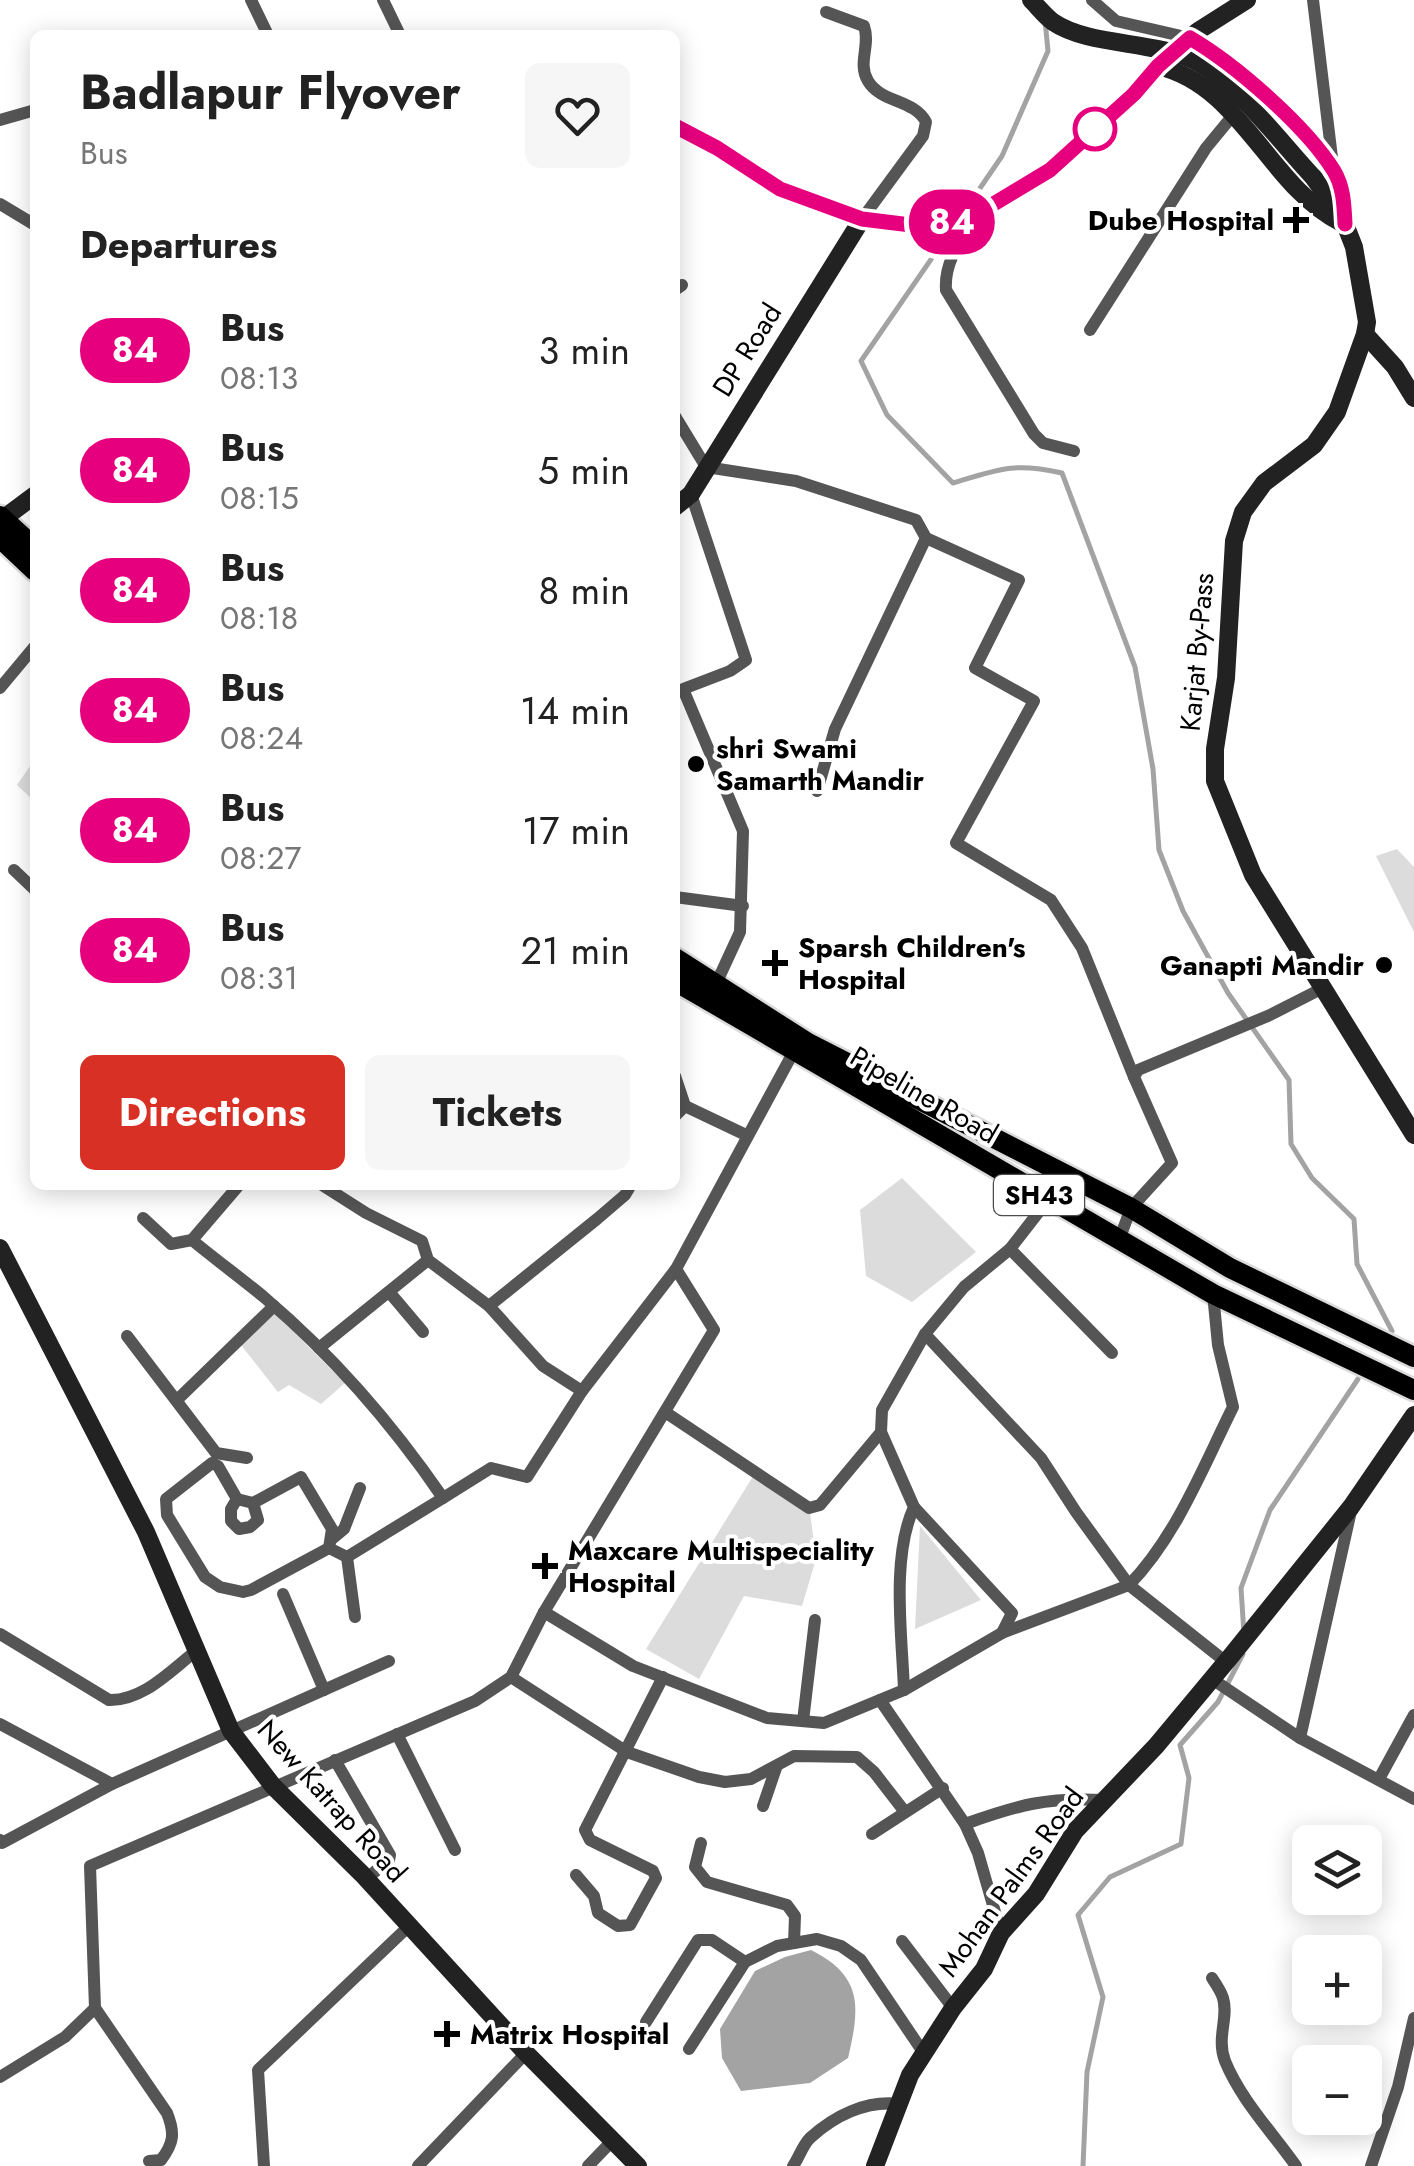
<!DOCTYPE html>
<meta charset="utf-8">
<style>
:root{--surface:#fff;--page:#f6f6f6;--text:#222;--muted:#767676;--accent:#d93025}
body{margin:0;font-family:Jost,sans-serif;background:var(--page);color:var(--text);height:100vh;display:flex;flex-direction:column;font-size:38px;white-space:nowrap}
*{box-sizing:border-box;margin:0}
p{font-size:32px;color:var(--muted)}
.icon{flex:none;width:55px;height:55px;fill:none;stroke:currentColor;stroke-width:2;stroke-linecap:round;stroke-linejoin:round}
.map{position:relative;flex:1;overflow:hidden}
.details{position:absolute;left:30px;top:30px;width:650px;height:1160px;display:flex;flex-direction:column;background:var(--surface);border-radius:15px;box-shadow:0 5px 25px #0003}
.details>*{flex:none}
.badge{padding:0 20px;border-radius:32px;font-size:35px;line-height:65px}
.tools{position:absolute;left:1292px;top:1825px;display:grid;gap:20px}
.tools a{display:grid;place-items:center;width:90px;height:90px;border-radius:15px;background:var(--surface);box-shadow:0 5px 25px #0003;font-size:50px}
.map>.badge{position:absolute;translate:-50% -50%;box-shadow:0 0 0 5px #fff}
h2{padding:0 50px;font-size:38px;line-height:90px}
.round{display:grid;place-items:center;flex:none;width:105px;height:105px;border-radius:15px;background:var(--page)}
.overview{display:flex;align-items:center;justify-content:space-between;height:170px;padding:0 50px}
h1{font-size:48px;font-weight:700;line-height:75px}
.button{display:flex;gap:20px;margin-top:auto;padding:20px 50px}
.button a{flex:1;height:115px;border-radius:15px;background:var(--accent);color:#fff;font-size:40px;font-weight:700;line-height:115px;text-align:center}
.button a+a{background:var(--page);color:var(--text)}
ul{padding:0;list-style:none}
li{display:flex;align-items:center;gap:30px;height:120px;padding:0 50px}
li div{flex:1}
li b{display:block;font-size:38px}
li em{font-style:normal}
li .badge{min-width:110px;font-weight:700;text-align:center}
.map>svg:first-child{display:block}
</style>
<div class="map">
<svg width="1414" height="2166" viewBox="0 0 1414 2166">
<rect width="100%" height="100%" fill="#fff"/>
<g fill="#dcdcdc">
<polygon points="35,759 35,802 17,785"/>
<polygon points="1397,849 1414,867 1414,932 1376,856"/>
<polygon points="902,1178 976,1252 912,1302 866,1276 860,1210"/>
<polygon points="275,1313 345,1383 321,1404 289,1385 278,1392 241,1345"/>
<polygon points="755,1473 810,1512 816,1559 802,1606 744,1596 699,1679 646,1649"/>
<polygon points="920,1526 981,1600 915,1629"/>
</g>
<path fill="#a3a3a3" d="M811,1950C863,1976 860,2007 848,2058L810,2083L741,2091L722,2058L720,2029L755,1971L785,1957Z"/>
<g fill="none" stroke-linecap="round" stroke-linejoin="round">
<g stroke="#a3a3a3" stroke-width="5">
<polyline points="961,216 1002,156 1048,51 1045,20"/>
<path d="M954,226L861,361L887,415L953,483C999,469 1014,462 1062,473L1135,667L1153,769L1159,850L1183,911L1228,993L1289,1080L1291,1144L1312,1178L1354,1219L1357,1264L1392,1331"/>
<polyline points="1244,1634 1241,1588 1270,1510 1358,1379"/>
<polyline points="1083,2166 1087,2072 1103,1997 1078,1915 1110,1877 1181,1844 1189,1778 1180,1745 1218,1702 1243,1654"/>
</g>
<g stroke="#dbdbdb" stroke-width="25">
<g id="primary">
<polyline points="0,516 35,548"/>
<polyline points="0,538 35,571"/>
<polyline points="675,958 808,1043 1131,1208 1230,1268 1414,1357"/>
<polyline points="675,981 1213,1294 1414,1390"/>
</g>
</g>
<g stroke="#555" stroke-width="12">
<polyline points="251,0 268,35"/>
<polyline points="383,0 400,35"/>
<polyline points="1092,0 1116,21 1190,38"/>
<polyline points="1313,0 1333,166"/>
<path d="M826,12L864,26C871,45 857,63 868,81C881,103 914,99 926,122L923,136L862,219"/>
<polyline points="0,120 35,110"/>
<polyline points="0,204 35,225"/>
<path d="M976,217C961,241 944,261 946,290L1034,434L1043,443L1074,451"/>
<polyline points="675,290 682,285"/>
<polyline points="1090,330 1206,148 1234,114"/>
<polyline points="675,416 706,467 796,481 916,520 926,538 1019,580 975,668 1034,701 956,843 1051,900 1082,948 1134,1077"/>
<polyline points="691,494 746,660 730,671 683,689 743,831 740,932 716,984"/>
<polyline points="0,688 35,646"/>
<polyline points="817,791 835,729 926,538"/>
<polyline points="14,870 35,890"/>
<polyline points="675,897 743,906"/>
<polyline points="675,1076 685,1106"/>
<polyline points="675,1116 685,1106 746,1135"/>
<path d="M239,1185L192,1240C216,1260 241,1278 265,1298C332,1355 393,1425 443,1498L491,1468L527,1477L582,1391L676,1269"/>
<polyline points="322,1185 366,1213 422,1241 428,1260 489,1306"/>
<polyline points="143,1218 171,1244 192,1240"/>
<polyline points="1119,1240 1131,1208 1172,1163 1134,1077 1138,1070 1270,1015 1321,989"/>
<polyline points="1010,1249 1112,1353"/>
<polyline points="390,1293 423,1332"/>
<polyline points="925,1334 1041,1458 1076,1512 1129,1585 1226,1662"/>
<polyline points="127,1336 216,1453 247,1458"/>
<polyline points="319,1348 428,1260"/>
<polyline points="582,1391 543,1366 489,1306 597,1219 625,1195 631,1185"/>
<polyline points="178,1399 274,1306"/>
<polyline points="665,1412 809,1508 820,1505 881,1432"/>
<polyline points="237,1499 253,1503 258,1520 250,1527 239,1529 231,1521 231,1509 237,1499 218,1466 212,1463 166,1499 167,1515 205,1577 220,1587 243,1592 251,1590 329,1548 347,1557"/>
<polyline points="253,1503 301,1477 332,1529 329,1548"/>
<polyline points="914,1507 1012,1613 1002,1633"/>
<polyline points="1351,1511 1300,1738 1414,1799"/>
<polyline points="332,1539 344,1529 360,1488"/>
<polyline points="347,1557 443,1498"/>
<polyline points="347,1557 355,1617"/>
<polyline points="283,1594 324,1690"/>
<path d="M544,1612L633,1666L767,1718L824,1723L904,1690L1002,1633L1129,1585C1176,1537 1203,1467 1233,1407L1218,1345L1213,1294"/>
<path d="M0,1634L109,1700C143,1701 170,1671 196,1651"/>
<polyline points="511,1677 627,1752 699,1777 725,1782 751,1779 794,1756 857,1757 874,1772 905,1812"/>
<polyline points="1212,1679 1300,1738"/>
<path d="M904,1690C902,1635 891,1557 914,1507L881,1432L882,1410L925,1334L964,1287L1010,1249L1048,1200"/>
<polyline points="880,1700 965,1824 978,1853 1001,1933"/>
<polyline points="803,1721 815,1620"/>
<polyline points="0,1724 112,1784"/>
<polyline points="397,1734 455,1850"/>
<polyline points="335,1760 390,1855 389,1860 366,1879"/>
<polyline points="1379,1779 1414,1715"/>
<polyline points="763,1806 776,1768"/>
<path d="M965,1824C1018,1805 1047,1797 1104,1800"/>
<polyline points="872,1834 943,1788"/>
<polyline points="0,1840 2,1843 112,1784 389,1661"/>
<polyline points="701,1843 695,1867 707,1882 787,1905 795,1916 794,1943"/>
<polyline points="576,1875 594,1896 598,1913 618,1926 630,1925 656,1878 653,1871 590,1840 585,1830 663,1677"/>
<polyline points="902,1941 953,2008"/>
<path d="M1212,1978C1216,1984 1221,1991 1223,1998C1229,2018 1216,2037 1225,2061C1241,2100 1272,2132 1296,2166"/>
<path d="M95,2008L167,2113C175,2133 174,2143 161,2160L149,2161"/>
<polyline points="646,2022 698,1940 712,1940 745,1962"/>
<polyline points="689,2049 745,1962 777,1946 817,1939 841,1946 861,1960 925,2055"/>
<polyline points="0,2077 65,2037 95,2008 90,1866 475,1701 511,1677 544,1612 714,1330 676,1269 794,1051"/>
<polyline points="264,2166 258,2070 409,1926"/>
<polyline points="418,2166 526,2053"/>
<polyline points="588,2166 614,2139"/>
<path d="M793,2166C799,2158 802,2146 810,2138C834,2116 866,2100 899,2104"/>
<polyline points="1371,2166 1398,2087 1414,2018"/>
</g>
<g stroke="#222" stroke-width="18">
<path d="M1190,38C1236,65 1305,125 1333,171C1343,187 1344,205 1345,224"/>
<path d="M1158,66C1242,86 1268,185 1340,222"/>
<polyline points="675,126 717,148 780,189 862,219 919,225 967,220 1050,169 1135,94 1158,66 1198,31 1247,0"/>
<polyline points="1314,178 1345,224 1354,247 1367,322 1365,334 1337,412 1314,445 1264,483 1243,512 1234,541 1226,678 1215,749 1215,781 1253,875 1414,1135"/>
<polyline points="1365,334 1395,367 1414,398"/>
<polyline points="675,507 691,494 862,219"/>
<polyline points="0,521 35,495"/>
<polyline points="0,1248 146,1532 231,1731 273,1786 362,1874 526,2053 638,2166"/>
<polyline points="875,2166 910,2075 953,2008 984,1969 1001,1933 1036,1894 1075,1831 1156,1746 1231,1656 1351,1507 1414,1415"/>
</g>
<use href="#primary" stroke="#000" stroke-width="20"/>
<path stroke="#222" stroke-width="18" d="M1031,0C1038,7 1045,16 1053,22C1087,45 1146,41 1186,57C1231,75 1280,142 1314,178"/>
</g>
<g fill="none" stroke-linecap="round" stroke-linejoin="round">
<g stroke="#fff" stroke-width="22">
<path id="line" d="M675,126L717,148L780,189L862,219L919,226L967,220L1050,170L1134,94L1158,66L1190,38C1236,65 1306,126 1334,171C1344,188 1344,206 1345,224"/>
</g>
<use href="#line" stroke="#e6007e" stroke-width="15"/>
</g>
<circle fill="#fff" stroke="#e6007e" stroke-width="5" cx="1095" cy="129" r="20"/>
<g fill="#000" stroke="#fff" stroke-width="4">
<path d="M1291 205h10v10h10v10h-10v10h-10v-10h-10v-10h10z"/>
<circle cx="696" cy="764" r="10"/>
<path d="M770 948h10v10h10v10h-10v10h-10v-10h-10v-10h10z"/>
<circle cx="1384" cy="965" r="10"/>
<path d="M540 1551h10v10h10v10h-10v10h-10v-10h-10v-10h10z"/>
<path d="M442 2019h10v10h10v10h-10v10h-10v-10h-10v-10h10z"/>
</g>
<g text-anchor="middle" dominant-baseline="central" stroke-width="8" stroke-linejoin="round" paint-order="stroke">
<rect fill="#fff" stroke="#4c4c4c" stroke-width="2.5" x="994" y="1175" width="90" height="40" rx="8"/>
<g font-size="25" font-weight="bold" fill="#000">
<text x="1039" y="1195">SH43</text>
</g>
<g font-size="28" font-weight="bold" fill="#000" stroke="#fff" text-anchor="start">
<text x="1274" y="220" text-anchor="end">Dube Hospital</text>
<text x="716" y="748">shri Swami<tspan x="716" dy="32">Samarth Mandir</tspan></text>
<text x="798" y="947">Sparsh Children's<tspan x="798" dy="32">Hospital</tspan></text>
<text x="1364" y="965" text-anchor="end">Ganapti Mandir</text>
<text x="568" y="1550">Maxcare Multispeciality<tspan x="568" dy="32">Hospital</tspan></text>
<text x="470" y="2034">Matrix Hospital</text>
</g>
<g font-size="28" fill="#000" stroke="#fff">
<text transform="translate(747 350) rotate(-58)">DP Road</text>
<text transform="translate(1197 652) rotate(-85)">Karjat By-Pass</text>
<text transform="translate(924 1095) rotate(30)">Pipeline Road</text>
<text transform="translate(332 1801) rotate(48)">New Katrap Road</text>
<text transform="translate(1011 1882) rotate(-54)">Mohan Palms Road</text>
</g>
</g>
</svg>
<div class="tools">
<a><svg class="icon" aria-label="layers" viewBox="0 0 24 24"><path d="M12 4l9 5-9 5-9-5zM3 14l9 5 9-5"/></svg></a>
<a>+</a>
<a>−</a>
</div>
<b class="badge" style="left:952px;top:222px;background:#e6007e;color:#fff">84</b>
<section class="details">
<div class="overview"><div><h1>Badlapur Flyover</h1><p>Bus</p></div><a class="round"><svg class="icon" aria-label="heart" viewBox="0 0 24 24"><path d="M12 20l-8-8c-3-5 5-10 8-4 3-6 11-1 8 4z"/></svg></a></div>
<h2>Departures</h2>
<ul>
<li><span class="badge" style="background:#e6007e;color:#fff">84</span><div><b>Bus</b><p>08:13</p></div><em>3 min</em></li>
<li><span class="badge" style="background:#e6007e;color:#fff">84</span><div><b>Bus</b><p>08:15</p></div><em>5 min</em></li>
<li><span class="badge" style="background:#e6007e;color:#fff">84</span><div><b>Bus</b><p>08:18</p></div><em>8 min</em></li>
<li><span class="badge" style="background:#e6007e;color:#fff">84</span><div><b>Bus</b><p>08:24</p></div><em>14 min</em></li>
<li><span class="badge" style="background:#e6007e;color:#fff">84</span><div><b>Bus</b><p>08:27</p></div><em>17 min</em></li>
<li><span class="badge" style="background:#e6007e;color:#fff">84</span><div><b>Bus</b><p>08:31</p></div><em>21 min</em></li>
</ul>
<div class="button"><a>Directions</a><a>Tickets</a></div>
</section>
</div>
